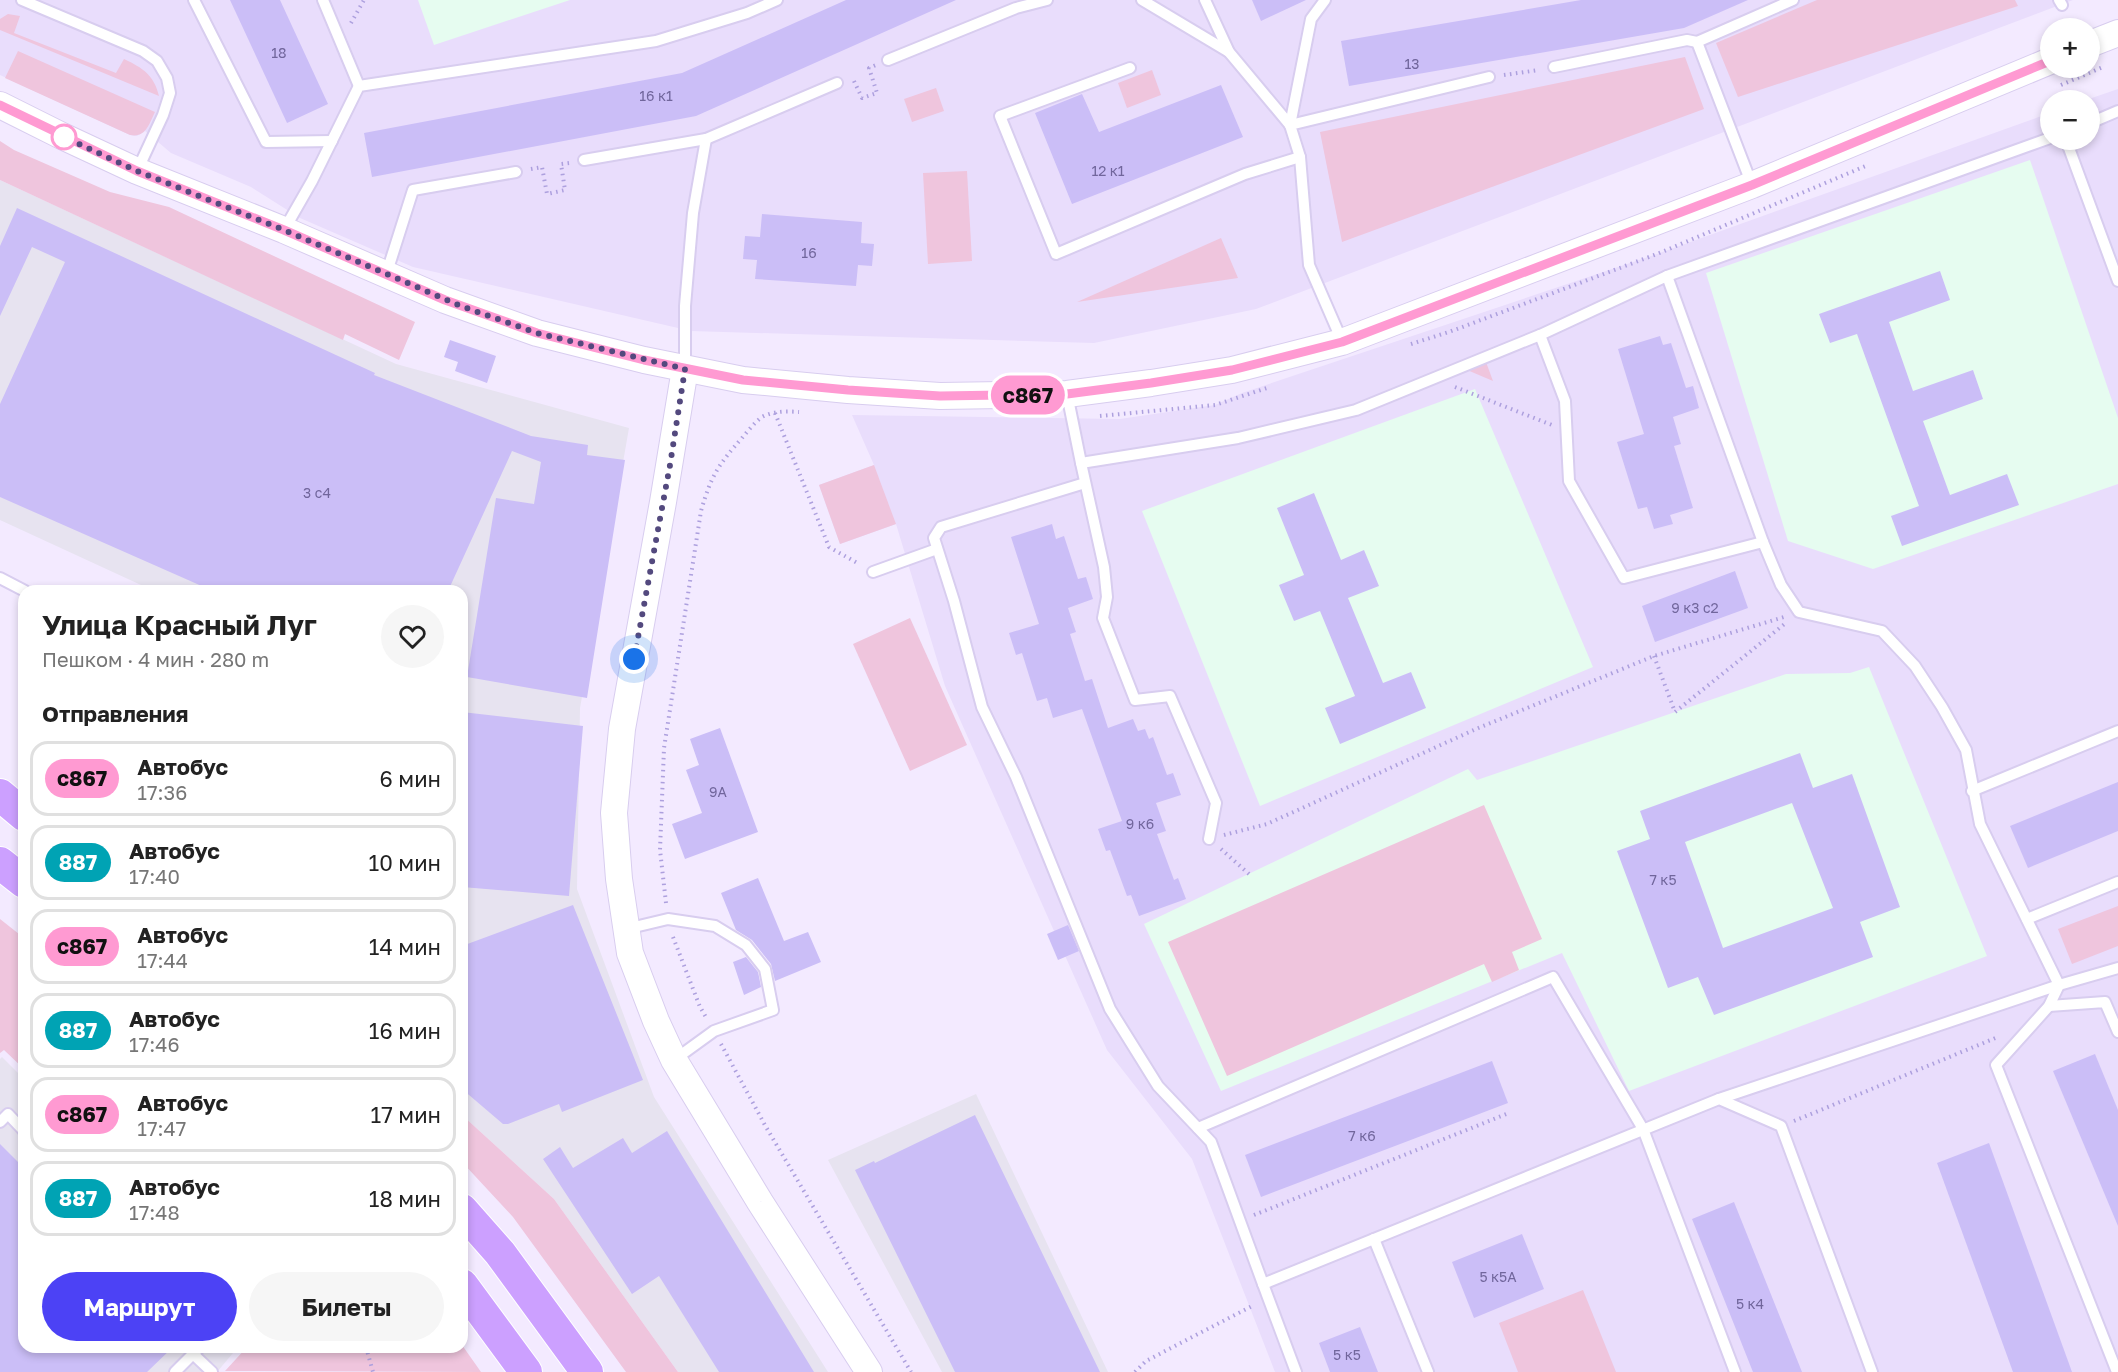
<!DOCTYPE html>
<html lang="ru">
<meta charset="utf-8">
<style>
:root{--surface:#fff;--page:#f6f6f6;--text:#222;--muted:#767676;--line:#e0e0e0;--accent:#4c42f5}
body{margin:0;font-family:"Golos Text",sans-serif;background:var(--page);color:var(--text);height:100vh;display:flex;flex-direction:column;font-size:22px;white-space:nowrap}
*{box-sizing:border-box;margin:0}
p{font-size:20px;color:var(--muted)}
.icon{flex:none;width:33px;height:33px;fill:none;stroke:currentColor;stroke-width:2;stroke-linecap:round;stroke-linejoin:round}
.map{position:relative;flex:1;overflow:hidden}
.side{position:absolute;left:18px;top:585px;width:450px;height:768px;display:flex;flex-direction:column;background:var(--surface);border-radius:18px;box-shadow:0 3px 9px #0003}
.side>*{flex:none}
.badge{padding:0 12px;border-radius:20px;font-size:21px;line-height:39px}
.tools{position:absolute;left:2040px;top:18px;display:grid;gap:12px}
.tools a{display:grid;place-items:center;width:60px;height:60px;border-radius:50%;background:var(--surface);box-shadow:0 3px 9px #0003;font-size:30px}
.you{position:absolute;width:30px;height:30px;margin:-15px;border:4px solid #fff;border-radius:50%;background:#1a73e8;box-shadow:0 0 0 9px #1a73e833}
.map>.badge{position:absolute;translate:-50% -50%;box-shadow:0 0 0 3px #fff}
h2{padding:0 24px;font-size:22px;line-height:54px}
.round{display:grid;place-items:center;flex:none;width:63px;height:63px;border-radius:32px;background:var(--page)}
.head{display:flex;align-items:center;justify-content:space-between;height:102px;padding:0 24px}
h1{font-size:28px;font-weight:700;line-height:45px}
.button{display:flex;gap:12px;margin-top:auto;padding:12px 24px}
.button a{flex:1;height:69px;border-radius:36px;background:var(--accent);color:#fff;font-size:24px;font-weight:700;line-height:69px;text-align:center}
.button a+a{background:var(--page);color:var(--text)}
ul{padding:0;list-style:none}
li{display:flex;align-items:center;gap:18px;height:75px;margin:0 12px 9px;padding:0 12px;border:3px solid var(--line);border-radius:18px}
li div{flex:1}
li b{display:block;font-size:22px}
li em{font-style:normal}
li .badge{min-width:66px;font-weight:700;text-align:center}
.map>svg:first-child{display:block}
</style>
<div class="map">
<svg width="2118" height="1372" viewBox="0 0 2118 1372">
<rect width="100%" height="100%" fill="#f3eaff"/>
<g fill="#e9ddfc">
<polygon points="0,0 2073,0 1256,309 1094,343 691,331 413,267 300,218 251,187 171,153 145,131 137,136 130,135 0,75"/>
<polygon points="2118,89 2118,1372 1275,1372 1192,1159 1107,1050 945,686 896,524 840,544 819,485 874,465 852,415 1120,419 1215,405 1242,393 1657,254 2050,113 2050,140 2090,140 2090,100 2086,100"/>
</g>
<g fill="#e7e3f0">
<polygon points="0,180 396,364 629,428 580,708 577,889 654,1097 828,1372 678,1372 554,1199 462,1115 462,591 154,591 0,520"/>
<polygon points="2,1057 24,1079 24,1347 238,1347 217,1372 0,1372 0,1059"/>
<polygon points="976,1094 1108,1372 942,1372 828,1160"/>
</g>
<g fill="#e6fcf0">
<polygon points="418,0 570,0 434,45"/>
<polygon points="2030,160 2118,418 2118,484 1873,569 1788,541 1706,273"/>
<polygon points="1475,389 1593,667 1260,806 1142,511"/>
<polygon points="1869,667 1987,956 1629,1091 1562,953 1221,1091 1144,924 1468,769 1477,780 1786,674 1850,673"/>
</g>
<g fill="#efc5dd">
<polygon points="1817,0 2015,0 2018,6 1738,97 1716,43"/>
<path d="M8,14L20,16L14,33L116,73L124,59C143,68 154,75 159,96L0,30V19Z"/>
<path d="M18,51L155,112C149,124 146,138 130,135L5,78Z"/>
<polygon points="1685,57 1704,109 1342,242 1320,132"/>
<polygon points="1152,70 1161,95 1127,108 1118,83"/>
<polygon points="936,88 944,111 912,122 904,99"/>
<polygon points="0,141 14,150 110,192 169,207 415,322 399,360 345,334 343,340 0,180"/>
<polygon points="967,171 972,261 928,264 923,173"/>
<polygon points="1221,238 1238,278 1077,302"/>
<polygon points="1483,354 1493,381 1453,364"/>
<polygon points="874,465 896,524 840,544 819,485"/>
<polygon points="910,618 967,745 910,771 853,644"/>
<polygon points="1484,805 1542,939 1512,952 1519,970 1492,982 1484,964 1227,1076 1168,942"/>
<polygon points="2118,906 2118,946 2072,964 2058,929"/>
<polygon points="0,919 24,938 24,1069 4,1050 0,1053"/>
<polygon points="462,1115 554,1199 678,1372 626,1372 513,1217 462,1162"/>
<polygon points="1583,1290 1616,1372 1518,1372 1499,1323"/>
<polygon points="462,1345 481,1372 225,1371 247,1347 462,1347"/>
</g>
<g fill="#cbbef7" fill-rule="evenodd">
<polygon points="230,0 280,0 328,104 287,123"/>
<polygon points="846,0 956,0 696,116 372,177 364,133 682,73"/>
<polygon points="1252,0 1306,0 1261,21"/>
<polygon points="1581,0 1748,0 1684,28 1349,86 1341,41"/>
<polygon points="1221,85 1243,137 1072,204 1035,113 1082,94 1099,132"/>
<polygon points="17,208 375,373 374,375 531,436 588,445 587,455 625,460 587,698 467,677 496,498 534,504 541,462 512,451 448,591 213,591 0,497 0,404 65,262 32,247 0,316 0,246"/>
<polygon points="762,214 862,222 861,243 874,244 872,266 858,265 856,286 755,279 757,260 743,259 745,236 760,237"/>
<polygon points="1940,271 1950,300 1889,322 1913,391 1973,370 1983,399 1923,421 1950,495 2007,474 2019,505 1902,546 1891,516 1919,506 1857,334 1830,343 1819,314"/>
<polygon points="1660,336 1663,345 1671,343 1686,388 1693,386 1699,408 1673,417 1681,444 1674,446 1693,508 1670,515 1673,524 1654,529 1647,507 1638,509 1617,442 1644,434 1618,349"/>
<polygon points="450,340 496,356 487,383 455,371 458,362 444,357"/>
<polygon points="1314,493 1341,560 1364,550 1379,586 1348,598 1383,683 1411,672 1426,708 1340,744 1325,708 1355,696 1320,611 1294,621 1279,585 1304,575 1277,508"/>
<polygon points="1052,524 1056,539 1064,536 1078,579 1086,577 1093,599 1068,608 1076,632 1070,634 1085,681 1092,679 1108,728 1133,719 1138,731 1145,729 1149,739 1153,737 1167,775 1173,773 1181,795 1156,803 1166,831 1157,834 1174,880 1178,878 1186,899 1139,916 1131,895 1127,896 1110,850 1106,851 1098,829 1122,821 1082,709 1053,718 1047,698 1037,701 1022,653 1016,655 1009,633 1039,624 1011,537"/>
<polygon points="1735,571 1748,608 1655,642 1642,606"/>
<polygon points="462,712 583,726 569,896 462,887"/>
<polygon points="720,728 758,832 685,859 672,824 702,813 686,770 699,765 690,739"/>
<path d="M1800,753L1813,788L1852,774L1900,907L1860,922L1873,957L1714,1015L1698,977L1668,988L1617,851L1650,839L1640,811ZM1792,803L1833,908L1723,948L1685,842Z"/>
<polygon points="2118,782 2118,831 2028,868 2010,826"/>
<polygon points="758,878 784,941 808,932 821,962 775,981 771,964 752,940 736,930 721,893"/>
<polygon points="573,905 643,1080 562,1112 559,1104 508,1124 503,1124 462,1089 462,946"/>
<polygon points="1068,925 1079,951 1058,960 1047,934"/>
<polygon points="746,957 758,972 761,987 744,995 733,962"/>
<polygon points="2095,1054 2118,1110 2118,1226 2053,1071"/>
<polygon points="1492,1061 1508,1103 1261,1197 1245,1155"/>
<polygon points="975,1115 1100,1372 955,1372 855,1170 874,1161 875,1163"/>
<polygon points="667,1131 814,1372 719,1372 659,1276 632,1294 543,1159 560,1147 573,1168 623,1138 632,1153"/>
<polygon points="1989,1143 2072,1372 2013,1372 1937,1163"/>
<polygon points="0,1144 24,1168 24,1347 173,1347 147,1372 0,1372"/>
<polygon points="1734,1202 1802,1372 1753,1372 1712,1269 1692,1219"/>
<polygon points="1522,1234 1544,1289 1474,1318 1452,1262"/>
<polygon points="1360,1327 1378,1372 1330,1372 1319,1343"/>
</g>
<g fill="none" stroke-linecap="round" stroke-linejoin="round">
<g stroke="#d8cdef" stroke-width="14">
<g id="service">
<polyline points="22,0 143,51 157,61 167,78 170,93 163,115 137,171"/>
<polyline points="194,0 266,142 332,141"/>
<polyline points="323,0 359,86"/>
<polyline points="1142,0 1229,52"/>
<polyline points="1205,0 1229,52 1290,125"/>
<polyline points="2059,0 2062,5"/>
<polyline points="888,60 1016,8 1047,0"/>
<polyline points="1554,67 1687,40 1697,42"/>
<polyline points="1130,68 1000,116 1056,254 1245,174 1300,157"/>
<polyline points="2090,123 2118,111"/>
<polyline points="1290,125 1311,19 1325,0"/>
<polyline points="706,139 837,83"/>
<polyline points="2066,140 2118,281"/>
<polyline points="584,160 706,139 693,213 685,306 685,369"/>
<polyline points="1752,185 1697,42 1793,0"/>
<polyline points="284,230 312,181 359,86 656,41 747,13 777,0"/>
<polyline points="386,275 413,190 516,172"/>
<polyline points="1667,276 1763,542"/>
<polyline points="1540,335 1667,276 2050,138"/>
<polyline points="1342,341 1309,265 1300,157 1290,125 1489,77"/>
<polyline points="1067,394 1081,463"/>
<polyline points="1085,483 941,527 934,538 954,601 982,707 1016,777 1110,1009 1158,1086 1211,1142 1263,1284 1719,1099 1781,1126 1872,1372"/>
<polyline points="873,572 937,549"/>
<polyline points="0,578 25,591"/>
<polyline points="1972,791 2118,731"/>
<polyline points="1209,839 1216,803 1170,696 1135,700 1103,618 1107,597 1104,567 1081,463 1238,438 1356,410 1540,335 1565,401 1569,481 1624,578 1763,542 1781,585 1799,612 1882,631 1915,666 1942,707 1966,750 1980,824 2059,985 2049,1006 1996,1065 2117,1372"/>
<polyline points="2027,919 2118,882"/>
<polyline points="626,929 668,919 715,926 746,945 765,969 773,1010 714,1031 674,1060"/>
<polyline points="2049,1006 2105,1002 2118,1032"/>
<polyline points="1719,1099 2059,985 2118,968"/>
<polyline points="0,1122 8,1114 24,1131"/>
<polyline points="1198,1128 1553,977 1643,1129 1735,1372"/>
<polyline points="1374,1239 1428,1372"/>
<polyline points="1263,1284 1296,1372"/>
<polyline points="193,1354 212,1372"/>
<polyline points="175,1372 200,1347"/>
</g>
</g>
<g stroke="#d8cdef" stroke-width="28">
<g id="tertiary">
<polyline points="2090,44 2118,33"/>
<polyline points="0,105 62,136 137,171 284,230 445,300 537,333 644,360 743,380 848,390 940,396 1067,394 1151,383 1232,370 1342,342 1752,185 2050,61"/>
<polyline points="685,369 663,502 622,729 614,813 619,879 630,953 656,1021 674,1060 760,1202 869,1372"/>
</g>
</g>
<g stroke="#fff" stroke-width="34">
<g id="primary">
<polyline points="0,795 24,815"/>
<polyline points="0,863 24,882"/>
<polyline points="462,1210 500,1253 587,1372"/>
<polyline points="462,1285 526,1372"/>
</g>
</g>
<g stroke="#ada0de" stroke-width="4" stroke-dasharray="1.5 4.5" stroke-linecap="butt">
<polyline points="351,23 364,0"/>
<polyline points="1504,75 1539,70"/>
<polyline points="854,81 862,98 877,93 869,68 876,65"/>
<polyline points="2061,85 2103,67"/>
<polyline points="531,169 542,167 547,194 565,190 561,164 569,163"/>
<polyline points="1411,344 1449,332 1657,254 1868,165"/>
<polyline points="1455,387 1552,425"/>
<polyline points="775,413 829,547 859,564"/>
<polyline points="1100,416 1215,405 1267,388"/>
<polyline points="1654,656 1675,712 1787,622"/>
<polyline points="1224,835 1267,824 1476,729 1654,656 1784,617"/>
<polyline points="1221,849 1249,874"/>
<path d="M666,903L660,850L664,748L701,511C711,476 718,465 742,438C748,431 754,423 762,417C773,411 787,411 799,412"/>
<polyline points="673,937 700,1007 707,1019"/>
<polyline points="721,1044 766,1127 911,1372"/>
<polyline points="1794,1121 1998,1037"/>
<polyline points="1254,1215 1509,1113"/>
<polyline points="366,1347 373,1372"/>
<polyline points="1135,1372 1146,1361 1254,1305"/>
</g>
<use href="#service" stroke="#fff" stroke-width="10"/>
<use href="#tertiary" stroke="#fff" stroke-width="26"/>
<use href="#primary" stroke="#cca0ff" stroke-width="32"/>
</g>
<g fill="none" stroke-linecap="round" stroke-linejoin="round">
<g stroke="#fff" stroke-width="14">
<polyline id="line" points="0,105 137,171 284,230 445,300 537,333 644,360 743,380 848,390 940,396 1067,394 1151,383 1232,370 1342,342 1752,185 2050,61"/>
</g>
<use href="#line" stroke="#ff9ad2" stroke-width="9"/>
<polyline stroke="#53497e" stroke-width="6" stroke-dasharray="0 10.8" points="64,137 62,136 137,171 284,230 461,306 537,333 685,369 670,465 634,659"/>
</g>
<circle fill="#fff" stroke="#ff9ad2" stroke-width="3" cx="64" cy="137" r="12"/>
<g text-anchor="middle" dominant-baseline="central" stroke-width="6" stroke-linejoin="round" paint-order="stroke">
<g font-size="14" fill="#71669c">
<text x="279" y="52">18</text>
<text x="1412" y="63">13</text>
<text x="656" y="95">16 к1</text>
<text x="1108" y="170">12 к1</text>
<text x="809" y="252">16</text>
<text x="317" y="492">3 с4</text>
<text x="1695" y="607">9 к3 с2</text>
<text x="718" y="791">9А</text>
<text x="1140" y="823">9 к6</text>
<text x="1663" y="879">7 к5</text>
<text x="1362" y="1135">7 к6</text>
<text x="1498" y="1276">5 к5А</text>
<text x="1750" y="1303">5 к4</text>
<text x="1347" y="1354">5 к5</text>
</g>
</g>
</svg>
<div class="tools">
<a>+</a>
<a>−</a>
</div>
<div class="you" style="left:634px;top:659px"></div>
<b class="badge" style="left:1028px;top:395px;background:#ff9ad2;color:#111">с867</b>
<section class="side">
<div class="head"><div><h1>Улица Красный Луг</h1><p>Пешком · 4 мин · 280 m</p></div><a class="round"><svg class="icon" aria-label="heart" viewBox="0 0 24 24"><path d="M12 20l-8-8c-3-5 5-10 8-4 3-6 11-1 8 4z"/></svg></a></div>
<h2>Отправления</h2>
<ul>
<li><span class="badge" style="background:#ff9ad2;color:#111">с867</span><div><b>Автобус</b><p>17:36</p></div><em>6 мин</em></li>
<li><span class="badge" style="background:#00a3b4;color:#fff">887</span><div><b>Автобус</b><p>17:40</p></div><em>10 мин</em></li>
<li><span class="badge" style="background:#ff9ad2;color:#111">с867</span><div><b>Автобус</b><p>17:44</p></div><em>14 мин</em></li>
<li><span class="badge" style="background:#00a3b4;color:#fff">887</span><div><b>Автобус</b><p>17:46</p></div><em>16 мин</em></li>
<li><span class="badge" style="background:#ff9ad2;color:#111">с867</span><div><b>Автобус</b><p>17:47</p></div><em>17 мин</em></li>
<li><span class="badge" style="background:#00a3b4;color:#fff">887</span><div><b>Автобус</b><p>17:48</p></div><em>18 мин</em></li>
</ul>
<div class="button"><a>Маршрут</a><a>Билеты</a></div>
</section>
</div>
